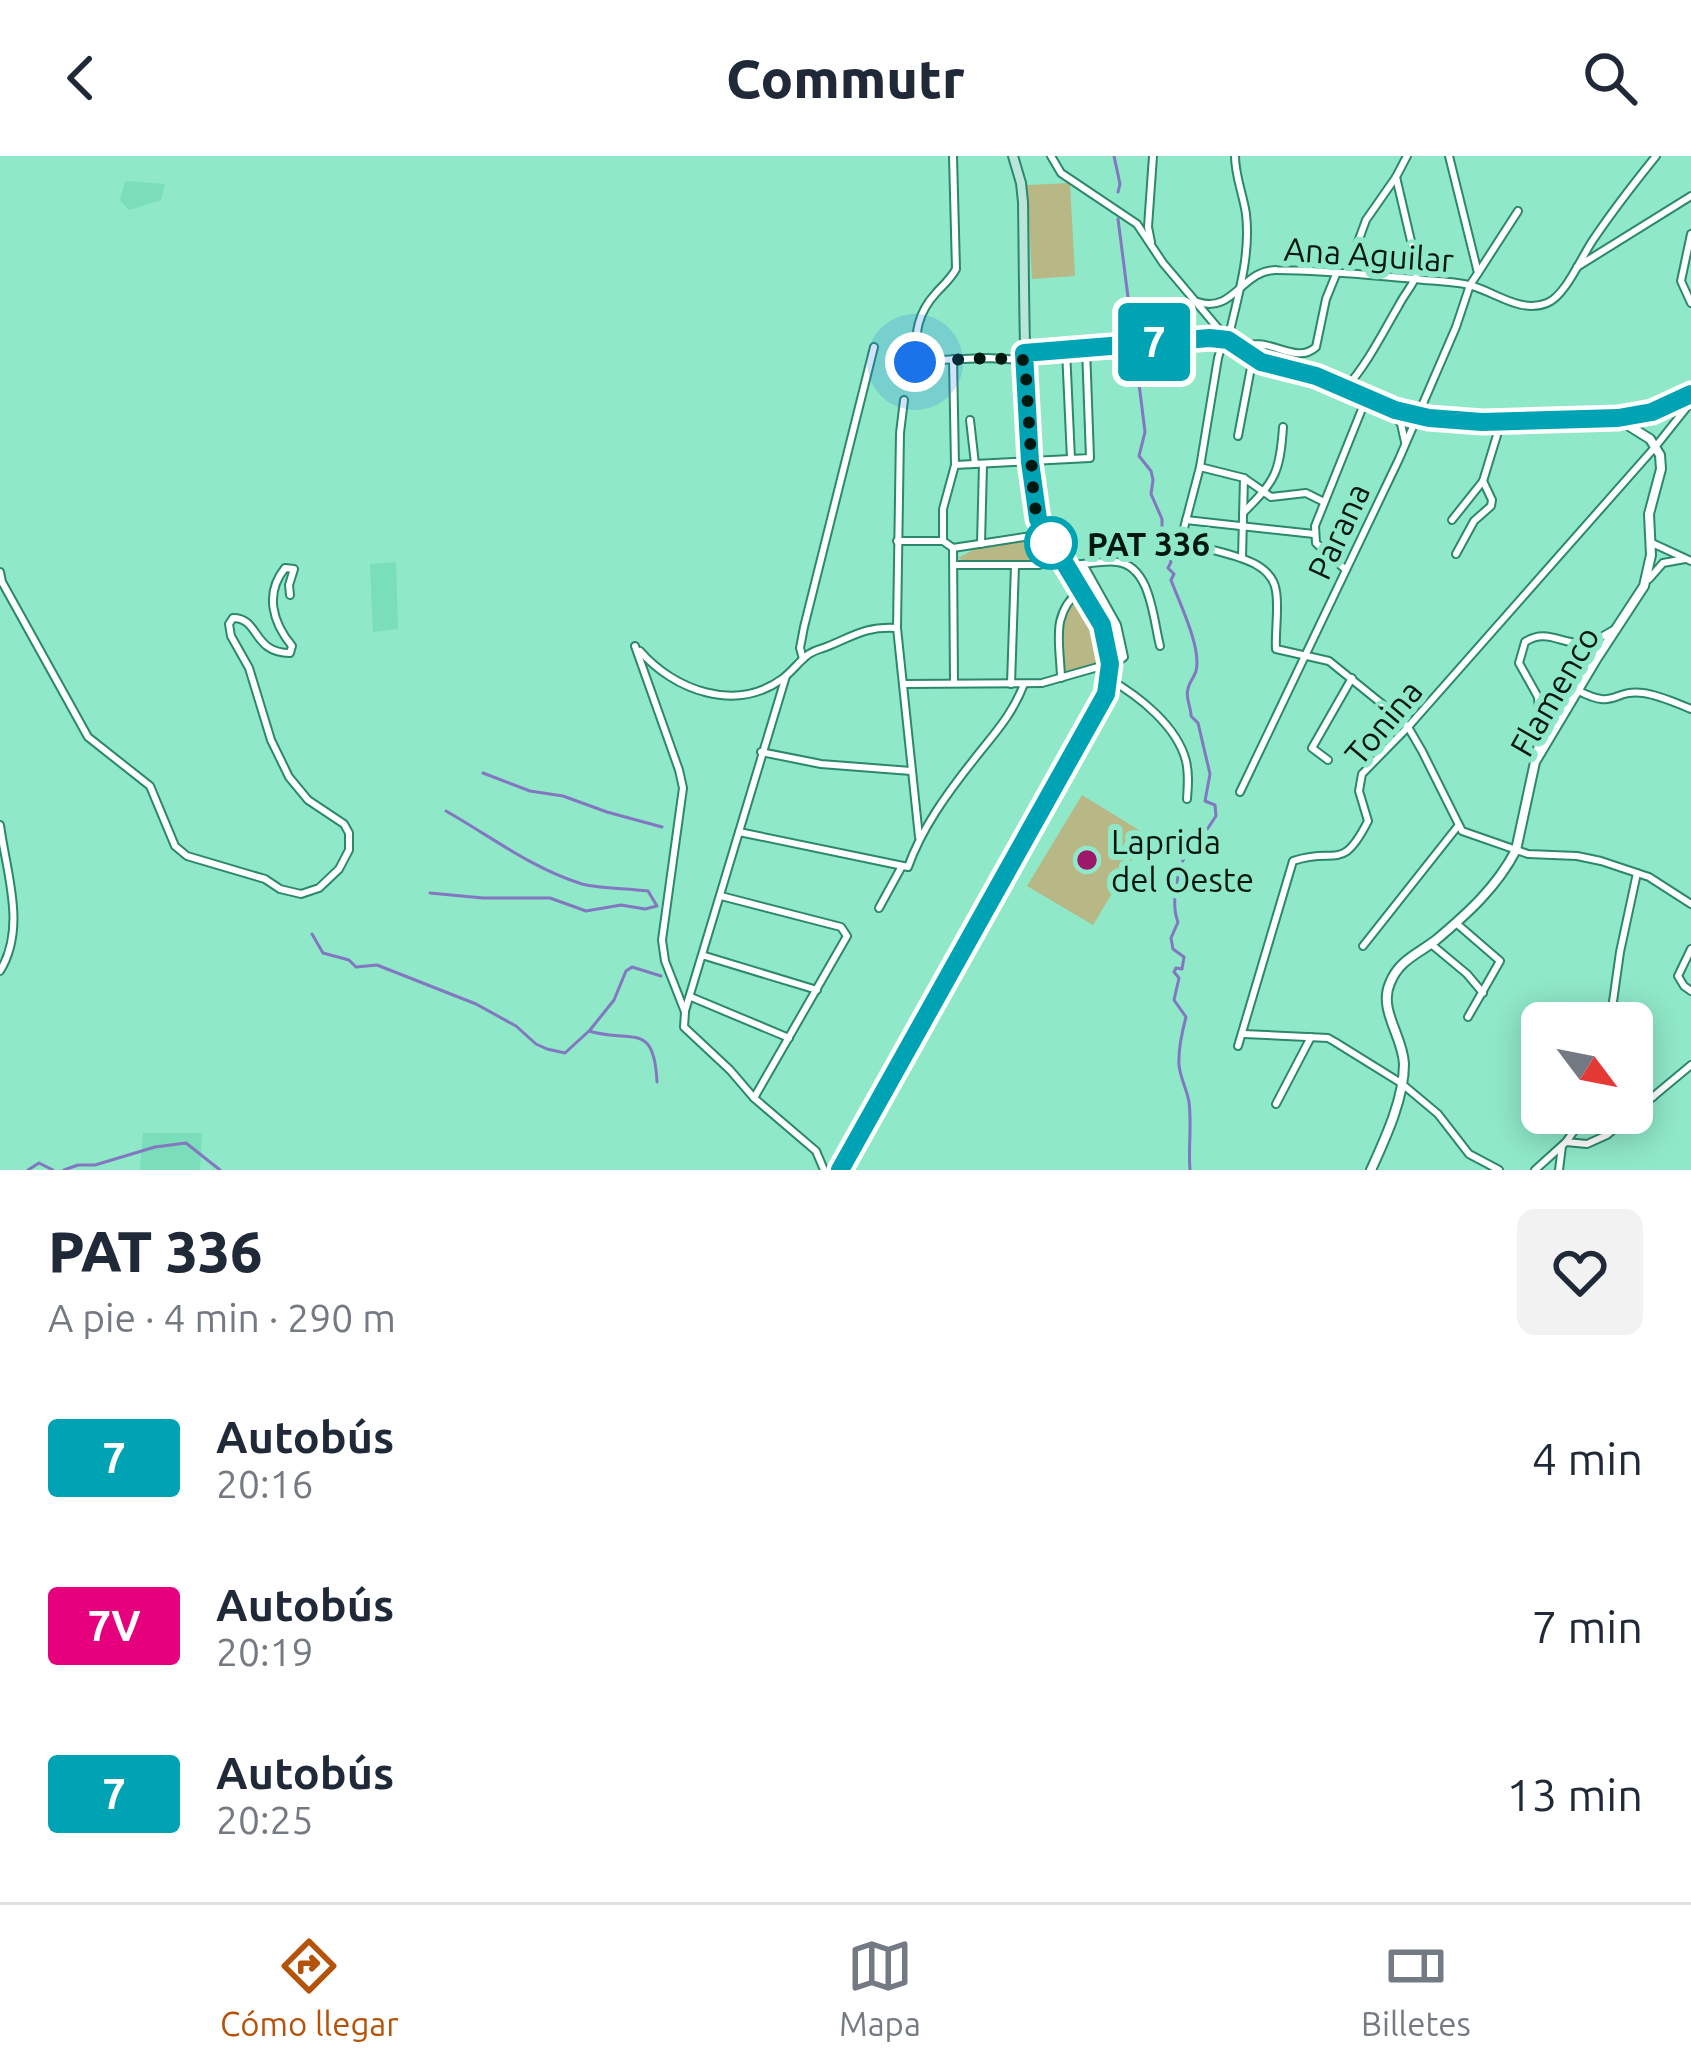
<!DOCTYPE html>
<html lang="es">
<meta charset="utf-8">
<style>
:root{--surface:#fff;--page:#f2f2f3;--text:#1f2937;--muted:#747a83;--line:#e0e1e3;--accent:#b45309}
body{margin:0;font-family:Ubuntu,sans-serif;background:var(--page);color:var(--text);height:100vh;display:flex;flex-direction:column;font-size:45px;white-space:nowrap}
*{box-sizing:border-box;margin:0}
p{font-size:39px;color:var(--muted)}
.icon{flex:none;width:66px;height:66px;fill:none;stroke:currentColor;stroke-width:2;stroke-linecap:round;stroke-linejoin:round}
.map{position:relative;height:1014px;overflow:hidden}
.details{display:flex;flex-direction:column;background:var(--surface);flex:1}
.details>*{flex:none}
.badge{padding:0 24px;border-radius:9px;font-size:42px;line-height:78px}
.needle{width:78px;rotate:122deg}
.controls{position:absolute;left:1521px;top:846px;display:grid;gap:24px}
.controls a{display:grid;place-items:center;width:132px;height:132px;border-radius:18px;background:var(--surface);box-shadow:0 6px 30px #0003;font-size:60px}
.you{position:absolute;width:60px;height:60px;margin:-30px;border:9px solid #fff;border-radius:50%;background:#1a73e8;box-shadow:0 0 0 18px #1a73e833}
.map>.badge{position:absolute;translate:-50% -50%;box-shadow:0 0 0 6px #fff}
.round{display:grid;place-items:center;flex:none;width:126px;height:126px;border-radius:18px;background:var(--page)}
.overview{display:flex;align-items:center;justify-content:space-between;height:204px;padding:0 48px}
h1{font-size:57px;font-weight:800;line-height:90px}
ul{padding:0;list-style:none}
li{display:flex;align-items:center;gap:36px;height:168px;padding:0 48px}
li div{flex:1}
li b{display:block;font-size:45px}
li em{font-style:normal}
li .badge{min-width:132px;font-weight:700;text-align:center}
header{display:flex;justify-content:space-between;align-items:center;height:156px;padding:0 48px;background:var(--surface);font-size:54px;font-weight:800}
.menu{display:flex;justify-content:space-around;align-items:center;height:168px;border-top:3px solid var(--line);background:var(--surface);font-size:33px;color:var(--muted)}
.menu a{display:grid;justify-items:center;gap:6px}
.menu .active{color:var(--accent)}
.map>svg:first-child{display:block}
</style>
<header><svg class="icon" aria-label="back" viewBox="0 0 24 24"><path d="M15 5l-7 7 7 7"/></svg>Commutr<svg class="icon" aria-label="search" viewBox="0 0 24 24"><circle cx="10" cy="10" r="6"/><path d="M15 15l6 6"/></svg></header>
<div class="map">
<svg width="1691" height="1014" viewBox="0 0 1691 1014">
<rect width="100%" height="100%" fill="#8fe8c8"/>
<g fill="#7adebb">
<polygon points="125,25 165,28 161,44 129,54 120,44"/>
<polygon points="396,406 398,473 373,476 370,408"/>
<polygon points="143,977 202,977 200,1014 140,1014"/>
</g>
<g fill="#b7b886">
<polygon points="1070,27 1075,120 1032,123 1027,29"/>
<polygon points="1041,381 1056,400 1038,406 966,406 958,402 979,391"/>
<polygon points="1078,439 1097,467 1106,506 1065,521 1063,462"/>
<polygon points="1082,639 1147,679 1093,769 1027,730"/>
</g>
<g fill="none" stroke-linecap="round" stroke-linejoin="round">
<g stroke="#8277c0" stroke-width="3">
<polyline points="1114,0 1120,28 1118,36"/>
<polyline points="1118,63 1133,180"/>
<path d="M1135,196L1145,276L1139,300L1151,315L1153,324L1151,338L1162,363V374L1168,387L1172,390L1168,400L1171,406L1168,412L1174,418L1171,424C1179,446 1202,492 1196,515C1194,522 1189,526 1188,533C1185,542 1191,550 1191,560L1198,567L1210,618L1205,645L1215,649L1216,660L1196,690L1189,692C1178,710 1170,746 1178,766L1171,782L1173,793L1184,801L1182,813L1176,812L1174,816L1179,822L1174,844L1186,861C1182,876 1178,893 1179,909C1180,921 1187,934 1189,946C1192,970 1188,993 1190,1014"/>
<polyline points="483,617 530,635 563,640 607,656 662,671"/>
<path d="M430,737L483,742H550L586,755L621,749L645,753L657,750L648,735C627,732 602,733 582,728C533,713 490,680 446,655"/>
<path d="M312,778L323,797L349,804L356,811L377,809L476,848L516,870L536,888L547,893L565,897L589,875C632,888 654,864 657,926"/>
<polyline points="590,874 614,844 626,815 632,811 661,820"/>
<polyline points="28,1014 39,1007 53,1014"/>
<polyline points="64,1014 78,1009 95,1009 155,991 186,987 220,1014"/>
</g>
<g stroke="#2b886c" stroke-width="10">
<g id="minor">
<path d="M953,0L956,113C950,124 943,129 936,137C916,159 916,177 915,205L987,202L1025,204"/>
<polyline points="1051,0 1061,17 1137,68 1163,107 1228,184"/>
<path d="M1235,0C1235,20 1243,38 1246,58C1251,101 1237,142 1228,184L1221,192L1218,202L1200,311L1184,372L1188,386C1214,398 1271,399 1276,435C1279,453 1275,474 1276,493L1329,505L1397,560L1408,571L1422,595L1462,675L1528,698L1577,700L1601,705L1649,721L1691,748"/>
<polyline points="1691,78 1681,125 1691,147"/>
<polyline points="1151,86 1148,71 1153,0"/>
<polyline points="1577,111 1691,40"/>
<polyline points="1347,116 1366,64 1396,21 1407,0"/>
<polyline points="1478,117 1518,55"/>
<path d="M1198,146C1234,158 1242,113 1277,114C1323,114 1368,119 1414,123C1432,125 1451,125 1469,129C1494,135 1520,158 1547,147C1566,140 1583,97 1595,81C1614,53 1635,26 1656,0"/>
<path d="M1241,193C1266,176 1294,211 1316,191L1326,143L1337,116"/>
<polyline points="1066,194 1071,303"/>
<polyline points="953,203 955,309 943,353 943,385 953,392 954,527"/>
<path d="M1346,232C1368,207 1382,178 1399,149C1405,137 1415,127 1418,115L1396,21"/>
<polyline points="904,244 900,277 897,472 919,681"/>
<polyline points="1391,255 1401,268 1405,286"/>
<polyline points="970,264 975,308"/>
<polyline points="1238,280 1253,201"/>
<polyline points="955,309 1090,302 1086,192"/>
<polyline points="1200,311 1244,322 1271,341 1306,337 1324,346"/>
<path d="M1243,357C1275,325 1280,317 1283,271"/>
<polyline points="1186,364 1314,378"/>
<polyline points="1452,364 1483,325 1501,266"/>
<polyline points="897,385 943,385"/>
<polyline points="1652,387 1691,405"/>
<polyline points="981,388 983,308"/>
<polyline points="953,392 1044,378"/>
<polyline points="1456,398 1474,365 1491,350 1492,344 1483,325"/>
<polyline points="1242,402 1244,322"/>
<polyline points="954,409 1039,409 1061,402"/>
<path d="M1067,409C1083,409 1104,404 1117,406C1151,410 1153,463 1160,490"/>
<polyline points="1346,414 1316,387 1315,370 1366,243"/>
<path d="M0,416L2,426L88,581L150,630L175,690L187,700L265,723L280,733L301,738L319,732L339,713L349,694V677L344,668L308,644L289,621L271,584L249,512L231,480L229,468L233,462C260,462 252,497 290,497L292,490C273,467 264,438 285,412L294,413L289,429L290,439"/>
<polyline points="1649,423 1663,407 1685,403"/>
<polyline points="635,490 679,614 683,632 662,784 665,805 685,856 684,871 730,914 754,942 816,995 824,1014"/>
<path d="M640,495C674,534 735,557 782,523C792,516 799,505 809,498C817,493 818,494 826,491C854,480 865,470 897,472"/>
<polyline points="803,503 800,492 804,471 874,191"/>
<path d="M1061,522C1060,485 1050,459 1081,433"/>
<path d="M1109,523C1139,540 1177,570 1186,605C1189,618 1188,630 1187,643"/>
<polyline points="903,528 1042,527 1119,505 1124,501 1117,469 1084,410"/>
<polyline points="1011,528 1015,409"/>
<path d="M1577,534C1616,555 1612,533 1643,537C1659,539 1676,547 1691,553"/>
<polyline points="761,596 821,608 911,615"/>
<path d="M1536,602L1540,571L1538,541L1519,507L1525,486C1547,471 1563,490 1586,487C1597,485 1606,478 1615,473"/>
<polyline points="1328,604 1312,592 1352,522"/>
<polyline points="1240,636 1399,303 1456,171 1470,129 1478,117 1449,0"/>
<path d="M0,669C6,716 27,771 0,815"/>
<path d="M739,676L908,711C922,672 946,639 972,606C992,580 1012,560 1024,528"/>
<polyline points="721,740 841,771 847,780 754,942"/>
<polyline points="879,752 902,710"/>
<polyline points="1456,767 1500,805 1468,861"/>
<polyline points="1431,788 1467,818 1483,837"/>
<polyline points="1363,790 1458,670"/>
<polyline points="1691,793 1678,820 1684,830 1691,835"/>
<polyline points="705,800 817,834"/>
<polyline points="691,841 789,882"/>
<polyline points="685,855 786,520"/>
<polyline points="1610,867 1620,796 1637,717"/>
<polyline points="1244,878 1328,882 1335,886 1401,927 1438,958 1469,998 1499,1014"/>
<path d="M1238,890L1293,705C1336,690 1341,718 1368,665L1359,635L1362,618L1408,571L1656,290L1691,246"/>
<polyline points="1632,927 1642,937 1653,941"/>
<polyline points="1276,948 1311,881"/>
<polyline points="1566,986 1587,988 1607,979 1691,909"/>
<polyline points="1535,1014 1566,986 1587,957"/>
<polyline points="1559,1014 1562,990"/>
</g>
</g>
<g stroke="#2b886c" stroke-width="12">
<g id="tertiary">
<polyline points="1024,197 1210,181 1231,186 1261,206 1316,220 1395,254 1429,262 1482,266 1618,263 1652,256 1691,238"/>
<path d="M1371,1014C1385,983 1404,943 1404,908C1403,880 1378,854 1390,827C1399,804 1418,798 1436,784C1467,758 1497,731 1516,694L1535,606L1597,502L1644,430L1651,399L1649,358L1661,313L1660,299L1650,283L1618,263"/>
</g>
</g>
<g stroke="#2b886c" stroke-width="12">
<path id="secondary" d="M840,1014L1099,553C1127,496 1091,447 1060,401C1051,388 1042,376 1037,361C1027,329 1029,292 1027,259C1024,188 1024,117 1023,46L1021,27L1013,0"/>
</g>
<use href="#minor" stroke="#fff" stroke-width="6"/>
<use href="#tertiary" stroke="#fff" stroke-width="8"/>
<use href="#secondary" stroke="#bae6da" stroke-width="8"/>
</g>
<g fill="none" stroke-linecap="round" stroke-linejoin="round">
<g stroke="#fff" stroke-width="27">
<polyline id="line" points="840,1014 1106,538 1110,508 1102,469 1038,363 1030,306 1024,197 1210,182 1228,184 1261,206 1316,220 1395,254 1429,262 1482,266 1618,262 1652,256 1691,238"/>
</g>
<use href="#line" stroke="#00a3b4" stroke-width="18"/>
<polyline stroke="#001810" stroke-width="12" stroke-dasharray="0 21.6" points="915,206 987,202 1025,204 1034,347 1038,363 1051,387"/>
</g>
<circle fill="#fff" stroke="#00a3b4" stroke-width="6" cx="1051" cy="387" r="24"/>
<circle fill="#9d186a" stroke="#8fe8c8" stroke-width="4.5" cx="1087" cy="704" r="12"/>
<g text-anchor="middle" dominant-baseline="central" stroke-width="12" stroke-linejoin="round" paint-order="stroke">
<g font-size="33" fill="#001810" stroke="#8fe8c8">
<text transform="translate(1369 98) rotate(4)">Ana Aguilar</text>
<text transform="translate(1338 375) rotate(-65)">Parana</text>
<text transform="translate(1554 535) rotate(-60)">Flamenco</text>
<text transform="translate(1383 566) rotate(-50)">Tonina</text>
</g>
<g font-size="33" font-weight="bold" fill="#001810" stroke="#8fe8c8" text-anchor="start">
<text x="1087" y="387">PAT 336</text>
</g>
<g font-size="33" fill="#001810" stroke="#8fe8c8" text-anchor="start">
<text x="1111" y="685">Laprida<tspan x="1111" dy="38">del Oeste</tspan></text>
</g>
</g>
</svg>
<div class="controls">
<a><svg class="needle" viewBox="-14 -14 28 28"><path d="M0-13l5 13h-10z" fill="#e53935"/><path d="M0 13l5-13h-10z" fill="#747a83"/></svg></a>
</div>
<div class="you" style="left:915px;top:206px"></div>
<b class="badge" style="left:1154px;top:186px;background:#00a3b4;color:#fff">7</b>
</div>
<section class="details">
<div class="overview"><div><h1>PAT 336</h1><p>A pie · 4 min · 290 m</p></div><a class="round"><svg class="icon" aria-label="heart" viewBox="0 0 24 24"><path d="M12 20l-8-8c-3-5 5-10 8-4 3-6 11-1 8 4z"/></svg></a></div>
<ul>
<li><span class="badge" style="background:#00a3b4;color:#fff">7</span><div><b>Autobús</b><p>20:16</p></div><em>4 min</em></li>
<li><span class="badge" style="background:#e6007e;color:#fff">7V</span><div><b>Autobús</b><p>20:19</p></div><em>7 min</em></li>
<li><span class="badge" style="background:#00a3b4;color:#fff">7</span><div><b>Autobús</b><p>20:25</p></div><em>13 min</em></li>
</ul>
</section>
<nav class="menu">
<a class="active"><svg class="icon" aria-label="directions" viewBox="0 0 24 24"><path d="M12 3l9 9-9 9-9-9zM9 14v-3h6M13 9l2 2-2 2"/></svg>Cómo llegar</a>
<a><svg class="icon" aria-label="map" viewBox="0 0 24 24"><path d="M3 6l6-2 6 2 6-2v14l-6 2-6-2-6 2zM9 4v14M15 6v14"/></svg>Mapa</a>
<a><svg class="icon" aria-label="tickets" viewBox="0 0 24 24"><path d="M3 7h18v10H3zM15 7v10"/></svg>Billetes</a>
</nav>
